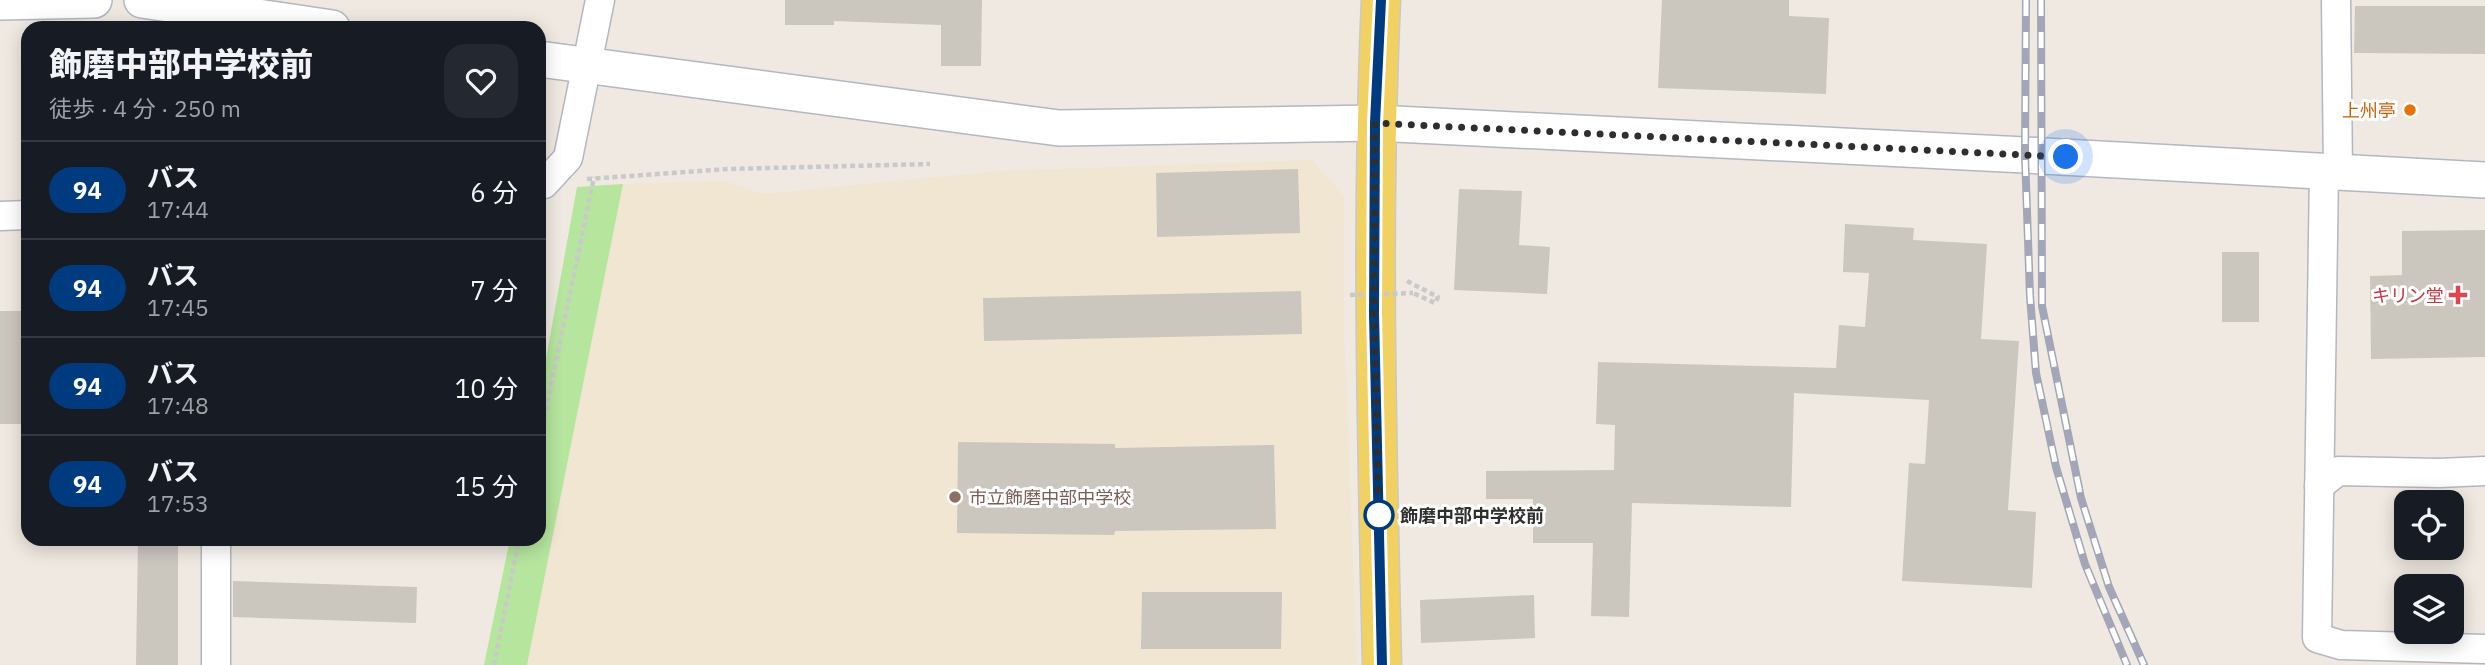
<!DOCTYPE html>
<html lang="ja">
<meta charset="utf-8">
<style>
:root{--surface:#171b24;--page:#242831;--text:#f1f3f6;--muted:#9ea1a6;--line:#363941}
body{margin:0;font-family:"IBM Plex Sans","Noto Sans JP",sans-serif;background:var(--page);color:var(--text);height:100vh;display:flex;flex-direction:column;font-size:26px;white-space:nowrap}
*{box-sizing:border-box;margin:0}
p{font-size:23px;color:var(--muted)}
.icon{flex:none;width:38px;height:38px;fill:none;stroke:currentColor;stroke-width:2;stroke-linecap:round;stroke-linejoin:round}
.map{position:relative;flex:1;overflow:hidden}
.sheet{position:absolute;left:21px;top:21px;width:525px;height:525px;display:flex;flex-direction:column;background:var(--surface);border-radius:21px;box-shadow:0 4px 18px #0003}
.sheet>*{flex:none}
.badge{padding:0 14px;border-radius:23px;font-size:24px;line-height:46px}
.fabs{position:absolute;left:2394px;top:490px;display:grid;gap:14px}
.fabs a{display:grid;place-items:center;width:70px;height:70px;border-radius:14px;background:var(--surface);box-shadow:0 4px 18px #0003;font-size:35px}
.you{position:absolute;width:35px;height:35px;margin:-18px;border:5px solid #fff;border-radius:50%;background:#1a73e8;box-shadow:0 0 0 10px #1a73e833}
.map>.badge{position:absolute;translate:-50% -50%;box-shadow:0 0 0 4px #fff}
.round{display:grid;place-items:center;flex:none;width:74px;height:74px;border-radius:21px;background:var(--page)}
.headline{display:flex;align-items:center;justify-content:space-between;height:119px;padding:0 28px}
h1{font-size:33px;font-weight:800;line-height:52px}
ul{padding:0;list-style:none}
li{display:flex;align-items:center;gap:21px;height:98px;padding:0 28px;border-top:2px solid var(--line)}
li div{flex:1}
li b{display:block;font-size:26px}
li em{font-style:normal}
li .badge{min-width:77px;font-weight:700;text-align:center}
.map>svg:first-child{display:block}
</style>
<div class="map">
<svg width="2485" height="665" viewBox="0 0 2485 665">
<rect width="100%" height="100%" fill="#efe9e1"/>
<polygon fill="#f0e6d1" points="1312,160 1344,196 1344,329 1357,665 527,665 623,184 725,181 763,194 1000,171"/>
<polygon fill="#b6e59e" points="623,184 527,665 484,665 510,539 539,539 539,397 577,187"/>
<g fill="#cbc7bf">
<polygon points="785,0 982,0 981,66 941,66 941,25 834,21 834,25 785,25"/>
<polygon points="1662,0 1789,0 1789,16 1829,18 1826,94 1658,88"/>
<polygon points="2355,6 2485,6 2485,54 2354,53"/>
<polygon points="1298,169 1300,233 1157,237 1156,173"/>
<polygon points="1459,189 1522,191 1519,245 1550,247 1547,294 1454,290"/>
<polygon points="1845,224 1914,228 1913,240 1987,244 1981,339 2019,341 2008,510 2036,512 2032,588 1902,581 1909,463 1925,464 1929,400 1794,393 1791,507 1632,503 1629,617 1591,616 1593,543 1533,543 1533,499 1486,499 1486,471 1614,470 1615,425 1596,424 1598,362 1836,368 1839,325 1865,327 1869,273 1843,272"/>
<polygon points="2485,230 2485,357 2371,359 2370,276 2402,275 2402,231"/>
<rect x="2222" y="252" width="37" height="70"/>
<polygon points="1301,291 1302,334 984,341 983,298"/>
<rect x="0" y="311" width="28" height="113"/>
<polygon points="958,442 1115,444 1115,448 1274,445 1276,529 1115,531 1114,535 957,533"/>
<polygon points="138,539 178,539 178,665 136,665"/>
<polygon points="233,581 417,587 416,623 233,617"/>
<polygon points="1142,592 1282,592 1281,649 1141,649"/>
<polygon points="1534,595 1535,638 1421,643 1420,600"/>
</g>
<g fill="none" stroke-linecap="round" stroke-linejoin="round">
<g stroke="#b4b7c1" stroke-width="31">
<g id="minor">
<polyline points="2336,0 2338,171"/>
<polyline points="2324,171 2317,638 2341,645 2485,649"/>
<polyline points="539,184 544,184 568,158 600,0"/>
<polyline points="0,216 28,215"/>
<polyline points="2319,486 2338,471 2439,473 2485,471"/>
<polyline points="216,665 216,539"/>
</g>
</g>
<g stroke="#b4b7c1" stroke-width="38">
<g id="tertiary">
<polyline points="142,0 332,28"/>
<polyline points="0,2 94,0"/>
<polyline points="539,59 1059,128 1375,123 2025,155 2485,180"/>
</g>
</g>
<g stroke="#c9c9c9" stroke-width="41">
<path id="primary" d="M1381,0C1371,222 1377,443 1382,665"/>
</g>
<g stroke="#c9c9c9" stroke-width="4.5" stroke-dasharray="5 3.5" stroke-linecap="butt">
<polyline points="587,179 728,169 930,164"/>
<polyline points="1407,281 1438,297 1435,303 1413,293"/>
<polyline points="539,444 594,177"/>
<polyline points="494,665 519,539"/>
</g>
<use href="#minor" stroke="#fff" stroke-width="28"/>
<use href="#tertiary" stroke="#fff" stroke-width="35"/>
<use href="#primary" stroke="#f2d163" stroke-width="38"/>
<g stroke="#a3a6b8" stroke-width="8">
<g id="rail">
<polyline points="2026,0 2025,155 2030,296 2036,373 2056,467 2085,564 2127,665"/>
<polyline points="2041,0 2042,306 2081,498 2109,587 2144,665"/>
</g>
</g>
<use href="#rail" stroke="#fff" stroke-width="5" stroke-dasharray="16" stroke-linecap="butt"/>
<polyline stroke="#c9c9c9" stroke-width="4.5" stroke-dasharray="5 3.5" stroke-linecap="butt" points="1350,295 1413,293"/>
</g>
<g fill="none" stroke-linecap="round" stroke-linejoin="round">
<g stroke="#fff" stroke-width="16">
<polyline id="line" points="1381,0 1375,123 1374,314 1382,665"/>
</g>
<use href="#line" stroke="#003b80" stroke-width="10"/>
<polyline stroke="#2e2e2e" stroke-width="7" stroke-dasharray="0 12.6" points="1379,515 1374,314 1375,123 2066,157"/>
</g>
<circle fill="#e8710a" stroke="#fff" stroke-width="2.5" cx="2410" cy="110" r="7"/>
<path fill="#e0444e" stroke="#fff" stroke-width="2.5" d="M2454.5 284.5h7v7h7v7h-7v7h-7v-7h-7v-7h7z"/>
<circle fill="#8d6e63" stroke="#fff" stroke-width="2.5" cx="955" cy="497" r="7"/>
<circle fill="#fff" stroke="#003b80" stroke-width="3.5" cx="1379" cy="515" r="14"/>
<g text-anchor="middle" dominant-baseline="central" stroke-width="6" stroke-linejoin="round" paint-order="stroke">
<g font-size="18" fill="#c56008" stroke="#fff" text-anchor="end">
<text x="2396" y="110">上州亭</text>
</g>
<g font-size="18" fill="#be3a42" stroke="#fff" text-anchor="end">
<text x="2444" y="295">キリン堂</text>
</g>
<g font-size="18" fill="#785e54" stroke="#fff" text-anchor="start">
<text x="969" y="497">市立飾磨中部中学校</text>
</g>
<g font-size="18" font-weight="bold" fill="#2e2e2e" stroke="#fff" text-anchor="start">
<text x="1400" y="515">飾磨中部中学校前</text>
</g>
</g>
</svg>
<div class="fabs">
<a><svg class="icon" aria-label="locate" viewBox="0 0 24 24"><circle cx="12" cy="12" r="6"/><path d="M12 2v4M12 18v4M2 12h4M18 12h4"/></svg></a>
<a><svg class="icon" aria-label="layers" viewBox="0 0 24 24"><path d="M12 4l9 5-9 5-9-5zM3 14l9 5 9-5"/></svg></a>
</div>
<div class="you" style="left:2066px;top:157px"></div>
<section class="sheet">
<div class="headline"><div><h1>飾磨中部中学校前</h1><p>徒歩 · 4 分 · 250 m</p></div><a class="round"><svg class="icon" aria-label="heart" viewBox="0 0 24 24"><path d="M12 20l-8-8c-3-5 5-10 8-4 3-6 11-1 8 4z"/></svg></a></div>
<ul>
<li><span class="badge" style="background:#003b80;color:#fff">94</span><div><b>バス</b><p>17:44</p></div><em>6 分</em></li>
<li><span class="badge" style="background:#003b80;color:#fff">94</span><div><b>バス</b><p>17:45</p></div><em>7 分</em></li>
<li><span class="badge" style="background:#003b80;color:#fff">94</span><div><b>バス</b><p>17:48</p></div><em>10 分</em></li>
<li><span class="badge" style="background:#003b80;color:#fff">94</span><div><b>バス</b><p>17:53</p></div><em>15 分</em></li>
</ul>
</section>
</div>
